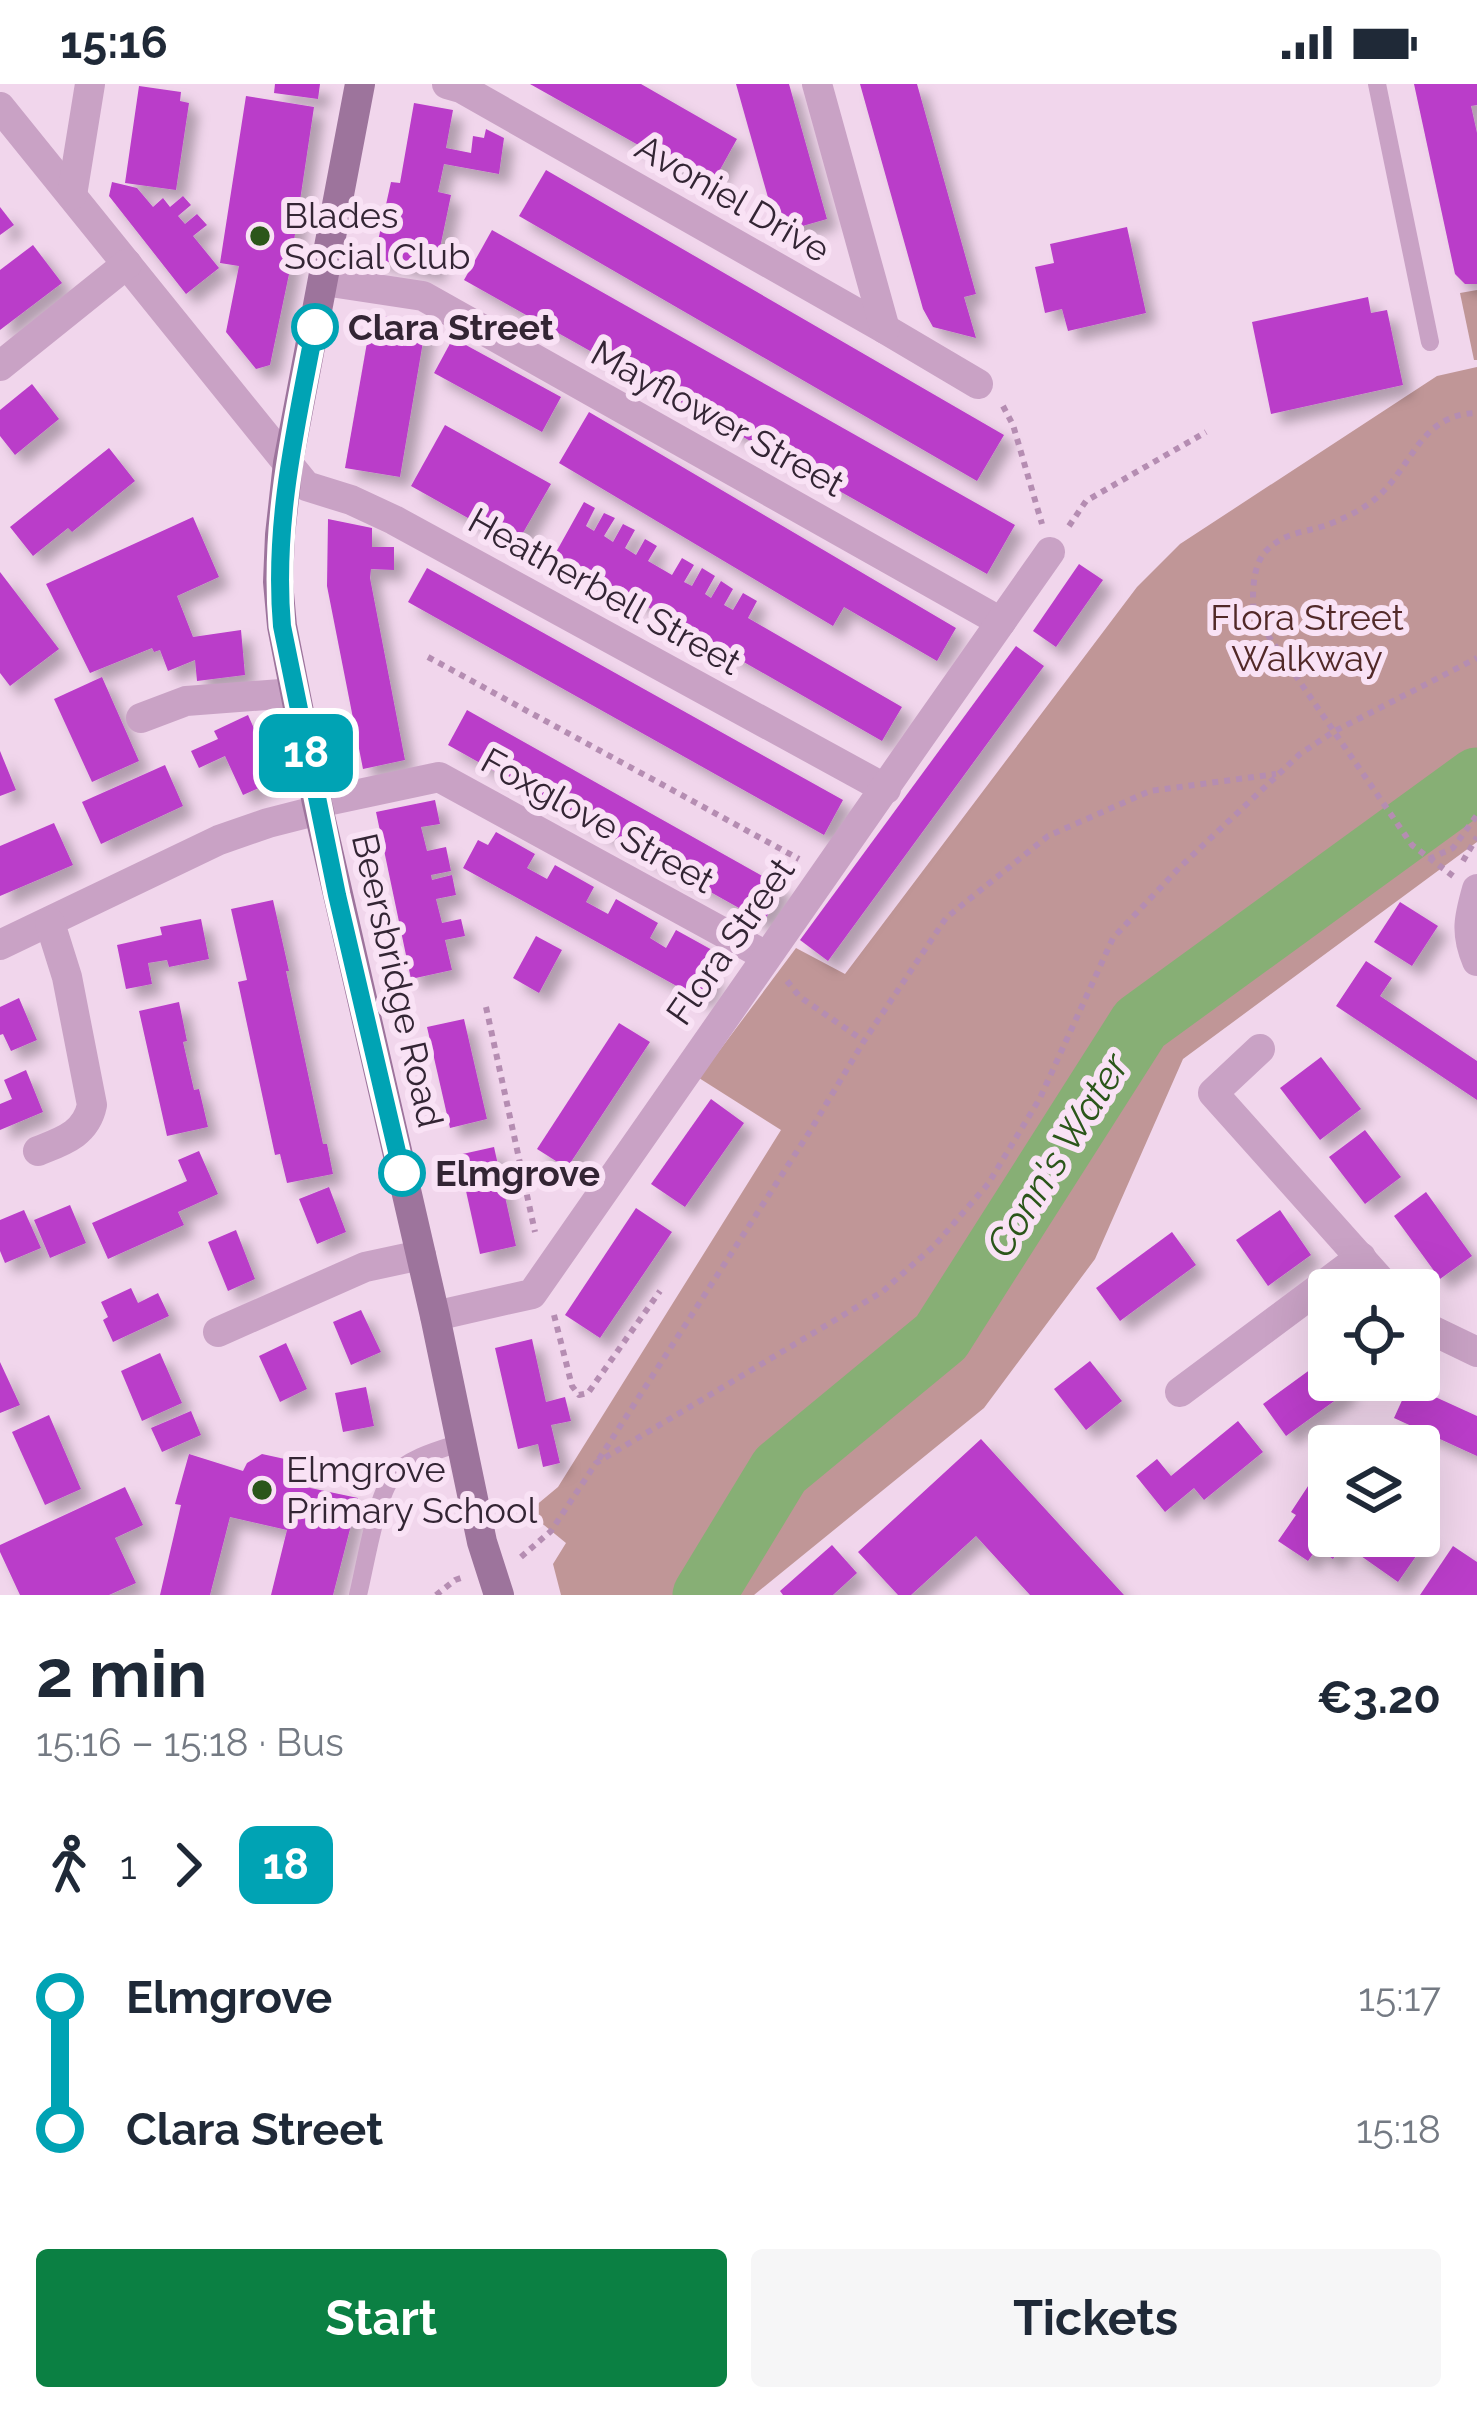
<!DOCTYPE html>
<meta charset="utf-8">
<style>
:root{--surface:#fff;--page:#f6f6f7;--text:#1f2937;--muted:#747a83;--accent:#0b8043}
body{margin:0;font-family:Raleway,sans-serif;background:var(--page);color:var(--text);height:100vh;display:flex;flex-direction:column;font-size:45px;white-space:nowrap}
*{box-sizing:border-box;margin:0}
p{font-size:39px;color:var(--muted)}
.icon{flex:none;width:66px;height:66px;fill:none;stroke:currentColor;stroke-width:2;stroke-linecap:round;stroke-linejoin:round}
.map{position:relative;height:1511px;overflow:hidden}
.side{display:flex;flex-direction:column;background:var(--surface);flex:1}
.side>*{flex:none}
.badge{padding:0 24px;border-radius:18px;font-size:42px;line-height:78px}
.fabs{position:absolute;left:1308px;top:1185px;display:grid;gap:24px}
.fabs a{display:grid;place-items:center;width:132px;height:132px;border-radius:12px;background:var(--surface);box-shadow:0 12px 48px #0002;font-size:60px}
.map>.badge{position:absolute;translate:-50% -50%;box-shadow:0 0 0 6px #fff}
.legs{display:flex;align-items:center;gap:18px;height:132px;padding:0 36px;font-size:39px}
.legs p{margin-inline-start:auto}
.summary{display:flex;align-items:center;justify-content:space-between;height:204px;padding:0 36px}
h1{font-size:66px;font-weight:700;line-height:90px}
.button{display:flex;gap:24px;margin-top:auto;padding:24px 36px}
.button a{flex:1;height:138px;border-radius:12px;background:var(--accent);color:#fff;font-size:48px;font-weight:700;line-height:138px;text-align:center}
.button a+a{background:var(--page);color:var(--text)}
ul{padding:0 36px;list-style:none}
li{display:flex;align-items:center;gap:42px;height:132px;font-size:45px}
li i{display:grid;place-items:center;width:18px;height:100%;margin:0 15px;background:currentColor}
li i::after{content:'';width:30px;height:30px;margin:-15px;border:9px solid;border-radius:50%;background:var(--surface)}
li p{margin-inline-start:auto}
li:first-child i{background:linear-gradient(#0000 50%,currentColor 0)}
li:last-child i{background:linear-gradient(currentColor 50%,#0000 0)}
.status{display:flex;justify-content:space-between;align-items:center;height:84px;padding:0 60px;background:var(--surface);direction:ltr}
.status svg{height:33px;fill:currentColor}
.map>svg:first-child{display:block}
</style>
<div class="status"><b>15:16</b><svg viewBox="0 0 49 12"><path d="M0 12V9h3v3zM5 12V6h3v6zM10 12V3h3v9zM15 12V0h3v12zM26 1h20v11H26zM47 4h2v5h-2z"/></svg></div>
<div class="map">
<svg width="1477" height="1511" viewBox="0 0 1477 1511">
<defs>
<filter id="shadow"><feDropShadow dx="10" dy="10" stdDeviation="6" flood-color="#0004"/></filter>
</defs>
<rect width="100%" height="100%" fill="#f1d6ec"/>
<g fill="#c09697">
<polygon points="1477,206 1477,276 1474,276 1460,209"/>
<polygon points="1477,283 1477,758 1183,975 1095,1175 984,1324 754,1511 561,1511 553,1480 566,1459 528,1428 558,1403 781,1046 699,994 796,864 845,890 1137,503 1180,460 1437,292"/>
</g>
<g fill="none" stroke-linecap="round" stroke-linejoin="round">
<polyline stroke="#87af75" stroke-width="63" points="704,1511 780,1386 941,1253 1140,940 1477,695"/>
</g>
<g fill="#ba3cc9" filter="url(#shadow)">
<polygon points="275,0 320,0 318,15 274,9"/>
<polygon points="530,0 641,0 737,55 711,102"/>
<polygon points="736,0 789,0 827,135 778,149"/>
<polygon points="860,0 917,0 976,210 964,213 976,254 933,243 923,225"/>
<polygon points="1414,0 1477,0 1477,21 1471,22 1477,49 1477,200 1465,200 1455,190"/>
<polygon points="139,2 181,8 180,17 189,19 176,106 125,99"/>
<polygon points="246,12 314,23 289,190 270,281 256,285 226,248 239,182 220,179"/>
<polygon points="414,19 453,26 446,64 471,69 473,52 484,54 486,45 504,54 499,90 444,80 438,108 451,111 435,188 374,175 391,98 400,99"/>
<polygon points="546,86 1004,351 977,397 519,132"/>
<polygon points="112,98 137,104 153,123 163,114 170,123 183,112 191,121 178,132 185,140 197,130 207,141 193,152 219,184 186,210 109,112"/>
<polygon points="0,123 14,141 0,151"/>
<polygon points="1127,143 1146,229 1068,247 1062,225 1045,229 1035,183 1054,179 1050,160"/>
<polygon points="492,146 1015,441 987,490 464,196"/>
<polygon points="33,161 62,199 0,246 0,186"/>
<polygon points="1368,213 1371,229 1387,226 1403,301 1271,330 1252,238"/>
<polygon points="372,230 426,240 400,393 345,384"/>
<polygon points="453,254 561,313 542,348 434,289"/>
<polygon points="32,300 59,335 15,371 0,352 0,326"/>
<polygon points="589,328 956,544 937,577 844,523 833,542 559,379"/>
<polygon points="445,341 551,400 516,461 411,402"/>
<polygon points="109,364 135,397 72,448 68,444 33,472 10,443"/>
<polygon points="584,418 595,424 586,442 594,447 604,429 615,434 604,452 613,458 623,440 635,446 625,464 636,471 645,455 657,462 648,477 672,491 682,474 694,481 684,498 692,502 702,484 715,492 705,510 711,514 721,497 733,505 724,521 733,526 743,509 757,517 748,534 902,623 882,657 555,470"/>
<polygon points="193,433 219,493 177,512 193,553 241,546 245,591 197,597 195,576 168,587 160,566 154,568 152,564 90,589 46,500"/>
<polygon points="328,435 372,444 372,463 394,463 394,486 371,485 370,494 405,676 363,685 327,502"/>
<polygon points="1079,480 1103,496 1056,563 1033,547"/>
<polygon points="427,484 843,716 824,751 408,518"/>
<polygon points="0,488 59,565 10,602 0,589"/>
<polygon points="1016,562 1044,582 828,877 800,856"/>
<polygon points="102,593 139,677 92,698 54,615"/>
<polygon points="467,626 782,803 764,838 448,661"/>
<polygon points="248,631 277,696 243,711 225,672 199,684 191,667 218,655 214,647"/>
<polygon points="0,667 16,706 0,712"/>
<polygon points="165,681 183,722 101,760 82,718"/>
<polygon points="435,716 440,740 421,743 427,767 446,763 451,787 431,791 432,796 452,791 456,811 436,815 442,839 461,835 465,852 445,856 452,886 411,895 376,728"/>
<polygon points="54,739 73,781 0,812 0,762"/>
<polygon points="496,748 535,770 527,784 547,795 555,781 594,803 586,818 608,830 616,815 658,839 650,854 666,864 676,846 714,867 704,885 715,892 702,916 463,784 478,756 488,761"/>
<polygon points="273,816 289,887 286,887 323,1060 327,1060 333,1090 287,1099 280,1070 275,1071 238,898 247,896 231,825"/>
<polygon points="1400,818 1438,842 1412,882 1374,858"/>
<polygon points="201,835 209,875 169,883 167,876 148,879 152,900 126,905 117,861 162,851 160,843"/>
<polygon points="536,852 562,866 539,909 513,894"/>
<polygon points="1366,877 1392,894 1380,912 1477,977 1477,1016 1336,922"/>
<polygon points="19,914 37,956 11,967 3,950 0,951 0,923"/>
<polygon points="179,918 187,957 183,958 194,1006 199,1005 208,1043 167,1052 139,927"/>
<polygon points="464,935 487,1035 450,1044 427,943"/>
<polygon points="619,939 650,958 567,1084 537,1065"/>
<polygon points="1321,973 1361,1025 1320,1056 1280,1004"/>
<polygon points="26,986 43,1028 0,1046 0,1020 12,1015 4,996"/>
<polygon points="711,1015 744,1039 685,1123 651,1100"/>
<polygon points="1365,1046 1401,1093 1365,1120 1329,1073"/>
<polygon points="494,1063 516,1162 480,1170 458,1071"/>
<polygon points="199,1067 218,1110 178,1128 184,1141 108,1175 92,1139 187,1097 178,1076"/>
<polygon points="329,1103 346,1148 317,1160 299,1115"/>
<polygon points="1426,1108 1472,1172 1440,1195 1394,1132"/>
<polygon points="70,1121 86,1159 50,1174 34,1136"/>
<polygon points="636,1124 672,1148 600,1254 565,1231"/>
<polygon points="24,1126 41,1164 5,1179 0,1167 0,1136"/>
<polygon points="1280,1126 1311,1171 1268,1202 1236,1156"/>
<polygon points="236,1146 255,1195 228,1207 208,1158"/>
<polygon points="1172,1148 1196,1181 1120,1237 1096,1204"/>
<polygon points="131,1204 138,1219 158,1209 169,1232 113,1258 103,1236 108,1233 101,1218"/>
<polygon points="361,1226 381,1268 351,1281 333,1238"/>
<polygon points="1329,1249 1329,1296 1341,1296 1348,1307 1286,1352 1263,1320 1322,1277 1311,1263"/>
<polygon points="532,1255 546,1318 565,1313 571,1337 551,1341 560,1379 543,1383 538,1360 518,1365 495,1264"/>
<polygon points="286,1259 307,1305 280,1318 259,1272"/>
<polygon points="160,1269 182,1319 142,1337 121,1287"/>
<polygon points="1090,1277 1122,1317 1086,1346 1054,1305"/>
<polygon points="0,1278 20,1321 0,1329"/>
<polygon points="1409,1301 1477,1332 1477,1372 1394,1334"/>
<polygon points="366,1303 374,1342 343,1348 335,1309"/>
<polygon points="191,1327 201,1351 162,1368 151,1344"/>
<polygon points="49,1331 81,1405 45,1421 12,1348"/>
<polygon points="1238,1337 1263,1368 1204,1416 1194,1404 1165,1428 1136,1392 1157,1375 1171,1392"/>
<polygon points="981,1355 1124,1511 1030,1511 976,1452 911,1511 898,1511 858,1468"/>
<polygon points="189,1370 243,1387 247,1379 262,1370 294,1377 304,1392 301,1402 358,1414 333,1511 271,1511 287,1446 230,1433 210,1511 160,1511 181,1421 175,1420"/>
<polygon points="1314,1393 1329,1403 1329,1452 1349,1452 1333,1475 1317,1464 1308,1477 1278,1457 1296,1431 1291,1428"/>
<polygon points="125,1403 143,1441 115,1454 136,1499 109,1511 20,1511 0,1468 0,1461"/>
<polygon points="1419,1449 1428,1455 1398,1498 1351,1465 1360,1452 1419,1452"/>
<polygon points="832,1461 857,1489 833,1511 783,1511 780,1507"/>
<polygon points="1453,1462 1477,1478 1477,1511 1420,1511"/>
</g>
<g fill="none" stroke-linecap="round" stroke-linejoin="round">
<g stroke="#b58db2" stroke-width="6" stroke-dasharray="6 6" stroke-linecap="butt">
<polyline points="1003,322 1013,341 1042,440"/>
<polyline points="1069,442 1086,417 1206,348"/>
<polyline points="428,573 799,775"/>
<polyline points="1429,775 1453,764 1477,731"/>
<polyline points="1463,777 1477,753"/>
<path d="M1453,792L1412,761L1254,531C1252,512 1252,483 1265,468C1283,449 1301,449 1324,442C1339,437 1362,426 1374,416C1413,384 1419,330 1477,329"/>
<polyline points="787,897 800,913 864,957"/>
<polyline points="486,923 535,1148"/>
<polyline points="554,1231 572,1302 579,1311 588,1309 660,1207"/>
<polyline points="599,1375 810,1047 864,957 946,834 1048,752 1150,707 1276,690"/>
<polyline points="521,1473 551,1447 596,1379 882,1208 935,1161 988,1100 1040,1014 1113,854 1180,783 1300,670 1333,648 1477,574"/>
<polyline points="436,1511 455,1496 464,1493"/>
</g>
<g stroke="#c9a2c5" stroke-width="18">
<polyline points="1377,0 1430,258"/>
<path d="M358,1511C365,1483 376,1412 393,1392C408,1374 438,1366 460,1359"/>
</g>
<g stroke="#c9a2c5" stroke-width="30">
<polyline points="447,0 461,4 885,245 978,300"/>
<polyline points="817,0 885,245"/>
<polyline points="0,23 306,402 351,416 394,436 886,705"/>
<polyline points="72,111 90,0"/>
<polyline points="324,197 423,212 1001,538"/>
<polyline points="0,282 127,180"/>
<polyline points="141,634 186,617 294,609"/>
<polyline points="317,719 439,693 766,872"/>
<path d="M1477,805C1469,833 1465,849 1477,877"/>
<polyline points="0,861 219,756 268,739 319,726"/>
<polyline points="1260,965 1213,1009 1389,1206"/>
<path d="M38,1067C63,1057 86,1050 92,1021L67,893L50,839"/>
<path d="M435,1232L532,1210C703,961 877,715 1050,468"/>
<polyline points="1419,1240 1477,1268"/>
<polyline points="218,1248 365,1183 421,1171"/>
<polyline points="1180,1308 1361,1173"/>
</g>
<polyline stroke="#9d749c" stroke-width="30" points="360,0 288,379 280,451 278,498 282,542 317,719 435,1232 482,1458 499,1511"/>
</g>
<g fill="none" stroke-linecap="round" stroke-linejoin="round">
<g stroke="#fff" stroke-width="27">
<path id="line-1" d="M315,243C296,342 273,440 282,542L337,811L402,1089"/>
</g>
<use href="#line-1" stroke="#00a3b4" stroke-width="18"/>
</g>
<g fill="#2b561a" stroke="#f9e2f5" stroke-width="4.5">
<circle cx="260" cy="152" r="12"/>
<circle cx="262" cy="1406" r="12"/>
</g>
<g fill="#fff" stroke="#00a3b4" stroke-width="6">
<circle cx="315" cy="243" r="21"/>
<circle cx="402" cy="1089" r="21"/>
</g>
<g text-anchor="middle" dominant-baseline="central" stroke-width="12" stroke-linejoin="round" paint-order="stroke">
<g font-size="36" fill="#332534" stroke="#f9e2f5">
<text transform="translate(733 114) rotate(30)">Avoniel Drive</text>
<text transform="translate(718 334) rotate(29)">Mayflower Street</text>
<text transform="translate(605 507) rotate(29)">Heatherbell Street</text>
<text transform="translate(598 736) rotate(29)">Foxglove Street</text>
<text transform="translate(730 857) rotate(-55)">Flora Street</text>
<text transform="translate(398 896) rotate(77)">Beersbridge Road</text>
</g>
<g font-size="36" fill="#332534" stroke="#f9e2f5" text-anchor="start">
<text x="284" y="131">Blades<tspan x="284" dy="41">Social Club</tspan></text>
<text x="286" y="1385">Elmgrove<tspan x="286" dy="41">Primary School</tspan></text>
</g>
<g font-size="36" font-weight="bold" fill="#332534" stroke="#f9e2f5" text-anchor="start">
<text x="348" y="243">Clara Street</text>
<text x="435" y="1089">Elmgrove</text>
</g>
<g font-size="36" fill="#522928" stroke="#f9e2f5">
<text x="1307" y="533">Flora Street<tspan x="1307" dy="41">Walkway</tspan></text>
</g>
<g font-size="39" font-style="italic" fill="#2b561a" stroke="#f9e2f5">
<text transform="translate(1057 1071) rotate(-58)">Conn's Water</text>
</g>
</g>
</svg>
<div class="fabs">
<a><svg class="icon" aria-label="locate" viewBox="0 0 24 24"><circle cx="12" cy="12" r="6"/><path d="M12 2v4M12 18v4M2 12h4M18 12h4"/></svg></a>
<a><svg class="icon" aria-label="layers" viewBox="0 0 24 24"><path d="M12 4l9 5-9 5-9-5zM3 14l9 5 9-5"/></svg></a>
</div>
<b class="badge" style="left:306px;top:669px;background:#00a3b4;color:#fff">18</b>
</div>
<section class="side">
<div class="summary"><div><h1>2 min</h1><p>15:16 – 15:18 · Bus</p></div><b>€3.20</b></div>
<div class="legs"><svg class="icon" aria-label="walk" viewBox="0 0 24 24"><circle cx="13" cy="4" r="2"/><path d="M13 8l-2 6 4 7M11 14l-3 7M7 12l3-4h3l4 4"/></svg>1<svg class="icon" aria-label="forward" viewBox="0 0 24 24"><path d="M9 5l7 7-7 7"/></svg><b class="badge" style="background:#00a3b4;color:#fff">18</b></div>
<ul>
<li><i style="color:#00a3b4"></i><b>Elmgrove</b><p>15:17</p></li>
<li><i style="color:#00a3b4"></i><b>Clara Street</b><p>15:18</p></li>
</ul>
<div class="button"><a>Start</a><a>Tickets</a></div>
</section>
